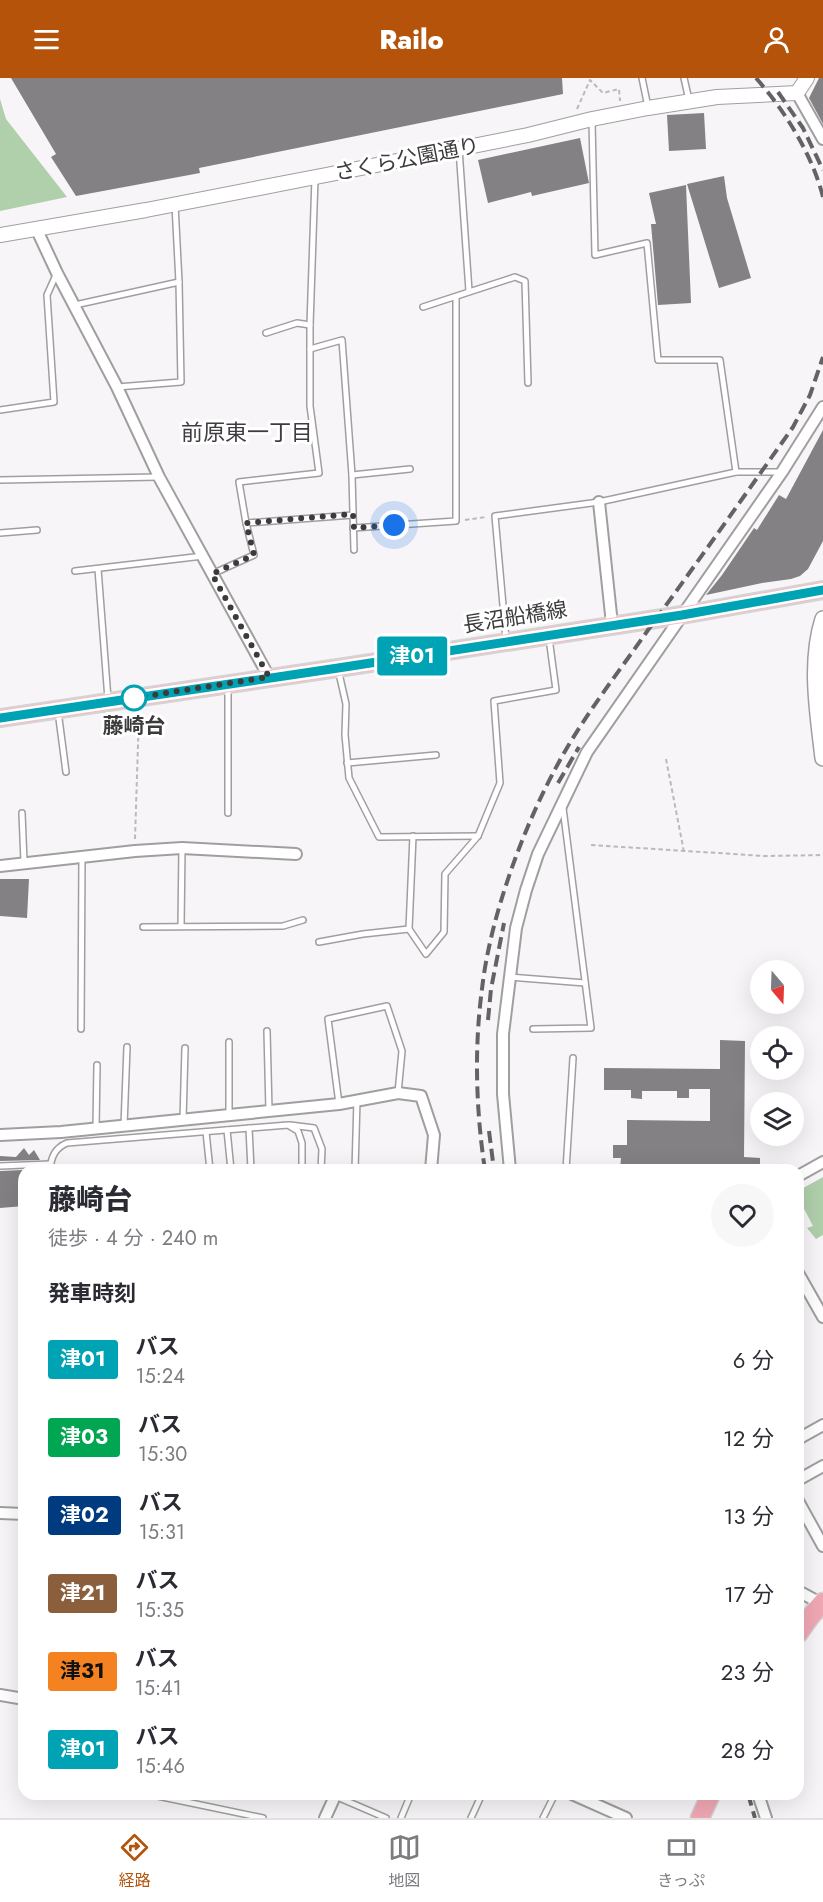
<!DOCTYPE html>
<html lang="ja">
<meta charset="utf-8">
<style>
:root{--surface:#fff;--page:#f7f7f7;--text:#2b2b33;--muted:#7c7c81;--line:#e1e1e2;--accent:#b45309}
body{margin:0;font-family:Jost,"Noto Sans JP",sans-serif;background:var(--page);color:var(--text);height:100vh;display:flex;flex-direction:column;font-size:22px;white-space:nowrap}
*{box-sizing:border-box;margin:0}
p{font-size:20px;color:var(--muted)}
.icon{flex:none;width:33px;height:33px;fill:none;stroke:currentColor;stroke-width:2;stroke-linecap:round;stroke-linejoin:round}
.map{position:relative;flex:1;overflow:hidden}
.panel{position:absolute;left:18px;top:1086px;width:786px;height:636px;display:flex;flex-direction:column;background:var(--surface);border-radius:18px;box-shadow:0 6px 24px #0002}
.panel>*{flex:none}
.badge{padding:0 12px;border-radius:4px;font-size:21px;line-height:39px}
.needle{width:39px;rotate:161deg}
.fabs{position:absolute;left:750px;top:882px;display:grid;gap:12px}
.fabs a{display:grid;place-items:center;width:54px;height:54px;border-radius:50%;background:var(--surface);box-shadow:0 6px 24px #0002;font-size:30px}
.you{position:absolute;width:30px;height:30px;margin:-15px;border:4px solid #fff;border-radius:50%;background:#1a73e8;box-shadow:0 0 0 9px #1a73e833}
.map>.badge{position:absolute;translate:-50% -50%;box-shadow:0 0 0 3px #fff}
h2{padding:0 30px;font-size:22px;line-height:54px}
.round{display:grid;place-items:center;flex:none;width:63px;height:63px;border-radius:32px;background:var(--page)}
.headline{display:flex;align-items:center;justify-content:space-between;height:102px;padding:0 30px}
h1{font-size:28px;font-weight:800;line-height:45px}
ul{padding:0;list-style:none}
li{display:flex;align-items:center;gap:18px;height:78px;padding:0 30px}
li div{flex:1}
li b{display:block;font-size:22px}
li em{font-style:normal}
li .badge{min-width:66px;font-weight:700;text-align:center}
header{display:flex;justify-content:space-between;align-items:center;height:78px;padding:0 30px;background:var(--accent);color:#fff;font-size:27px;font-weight:800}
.tab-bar{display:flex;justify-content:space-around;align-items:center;height:84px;border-top:2px solid var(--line);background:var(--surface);font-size:16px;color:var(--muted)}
.tab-bar a{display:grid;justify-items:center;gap:3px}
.tab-bar .current{color:var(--accent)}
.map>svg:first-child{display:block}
</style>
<header><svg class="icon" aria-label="menu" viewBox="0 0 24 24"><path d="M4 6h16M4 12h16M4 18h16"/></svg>Railo<svg class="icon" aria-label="person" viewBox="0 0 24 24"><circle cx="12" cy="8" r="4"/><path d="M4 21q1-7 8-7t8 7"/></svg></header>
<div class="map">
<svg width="823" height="1740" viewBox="0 0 823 1740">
<rect width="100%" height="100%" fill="#f8f5f8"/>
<g fill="#b0cfab">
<polygon points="0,21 6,41 67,119 0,133"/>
<polygon points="823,1099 823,1157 816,1161 807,1150 813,1148 798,1119 798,1113"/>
</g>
<g fill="#838184">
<polygon points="11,0 562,0 563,16 199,90 200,95 76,118 51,79 56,76"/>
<polygon points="819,0 823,0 823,46 809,20"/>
<polygon points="704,35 706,71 669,73 667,37"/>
<polygon points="580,60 589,105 532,118 531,114 488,125 478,82"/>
<polygon points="724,98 727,120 751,200 719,210 687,106"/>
<polygon points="686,107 691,225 658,227 651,146 656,146 649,115"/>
<polygon points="823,352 823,463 808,491 800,498 791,501 762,505 706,517 722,497 754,450 757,452 779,417 786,421"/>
<polygon points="0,801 29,801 27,840 0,838"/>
<polygon points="720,962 745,963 744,1079 760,1080 760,1092 703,1090 703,1092 620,1092 621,1080 613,1080 613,1067 627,1067 627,1042 710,1043 710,1011 689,1011 689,1020 677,1020 677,1013 642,1013 642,1021 631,1020 631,1012 604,1012 604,990 720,991"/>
<polygon points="24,1070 29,1077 34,1072 40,1082 0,1083 0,1078 16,1079"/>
<polygon points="45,1091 24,1092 24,1106 22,1107 24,1128 0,1130 0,1093"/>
</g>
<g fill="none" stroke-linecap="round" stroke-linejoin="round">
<g stroke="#a19ea0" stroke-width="8">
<g id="service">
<polyline points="642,0 648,29"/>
<polyline points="684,0 689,22"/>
<polyline points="592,43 595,177 647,165 658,282 720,282 736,394"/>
<polyline points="459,71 469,213"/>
<polyline points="75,227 179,204"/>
<polyline points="423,229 515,199 525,203 528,305"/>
<polyline points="266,255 297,245 310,247"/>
<polyline points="310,271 342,262 352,397 354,472"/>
<polyline points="117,309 181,304 179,204 175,127"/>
<polyline points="0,332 54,324 47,217 56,197"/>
<polyline points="352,397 410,391"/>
<polyline points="0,402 158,399"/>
<polyline points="246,445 353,437"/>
<polyline points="353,450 456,443 456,219"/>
<polyline points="0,455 37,452"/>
<polyline points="98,491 108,621"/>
<polyline points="75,493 203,478"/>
<polyline points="212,496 254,477 246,445 239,404 319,395 310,328 310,247 315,100"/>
<polyline points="506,561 495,438 599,424 736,394 781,394"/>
<polyline points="338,591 346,626 345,657 349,700 379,759 478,758"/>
<polyline points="228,610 228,735"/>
<polyline points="58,633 66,694"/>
<polyline points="347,685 436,677"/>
<polyline points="22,735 24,784"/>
<polyline points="413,758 409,851 426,876 444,854 445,796 478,758 500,705 494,623 556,612 549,560"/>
<polyline points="181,848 182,770"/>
<polyline points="143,849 283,848 303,842"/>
<polyline points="319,864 363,856 409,851"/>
<polyline points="509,899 585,905"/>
<polyline points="81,951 82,779"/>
<polyline points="533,951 591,950 563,730"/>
<polyline points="267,953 269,1033"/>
<polyline points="229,964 229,1037"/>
<polyline points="339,1026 328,941 387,928 402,973 398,1015"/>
<polyline points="183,1042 185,970"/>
<polyline points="290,1047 314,1050 322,1071 321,1092"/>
<polyline points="124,1048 127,969"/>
<polyline points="96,1050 97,987"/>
<polyline points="249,1050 251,1092"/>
<polyline points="227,1052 231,1092"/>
<polyline points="206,1054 210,1092"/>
<polyline points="0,1088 50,1086"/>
<path d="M50,1092C51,1079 55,1070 67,1065L288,1047L298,1053L302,1065V1092"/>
<polyline points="281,1092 302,1091"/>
<polyline points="355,1092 357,1022"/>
<polyline points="566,1092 573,980"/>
<polyline points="22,1522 24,1522"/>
<polyline points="148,1716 263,1740"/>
<polyline points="335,1718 386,1740"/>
<polyline points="401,1740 411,1716"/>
<polyline points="471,1740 482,1716"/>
<polyline points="543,1740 555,1716"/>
</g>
</g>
<g stroke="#a19ea0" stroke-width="14">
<g id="minor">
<polyline points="797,15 823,61"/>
<polyline points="36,150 57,195 117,309 159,399 269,599"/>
<polyline points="599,424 612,546"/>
<polyline points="0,788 135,773 182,770 296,776"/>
<polyline points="0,1057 61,1054 339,1026 398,1015 421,1018 434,1057 431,1092"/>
<polyline points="510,1092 503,1016 503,956 516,850 526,812 538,776 587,674 782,394 823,329"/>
<polyline points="798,1098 823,1084"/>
<polyline points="798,1195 823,1239"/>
<polyline points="798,1361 823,1347"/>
<polyline points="798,1402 823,1388"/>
<polyline points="798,1423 823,1468"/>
<polyline points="0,1435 24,1436"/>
<polyline points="798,1513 822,1526"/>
<polyline points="0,1617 24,1621"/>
<polyline points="572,1716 626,1740"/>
<polyline points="758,1716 766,1740"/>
<polyline points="325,1740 336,1716"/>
</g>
</g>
<g stroke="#a19ea0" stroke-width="16">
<polyline id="tertiary" points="0,157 146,132 326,97 528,57 592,41 648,30 717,19 797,15 807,0"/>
</g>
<g stroke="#a19ea0" stroke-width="18">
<path id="secondary" d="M823,541C809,585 818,636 823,680"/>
</g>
<g stroke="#d4d4d4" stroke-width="20">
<polyline id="primary" points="0,640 338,590 682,537 823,512"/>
</g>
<g stroke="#d4d4d4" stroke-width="21">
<g id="trunk">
<polyline points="798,1556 810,1539 823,1524"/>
<polyline points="700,1740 711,1716"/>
</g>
</g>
<g stroke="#bbb9bb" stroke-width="2" stroke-dasharray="4.5 3" stroke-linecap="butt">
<polyline points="577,31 590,2 603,15 619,11 620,23"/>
<polyline points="465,442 486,439"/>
<polyline points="666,681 684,774"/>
<polyline points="135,761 139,635"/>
<polyline points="591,767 765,778 823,777"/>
</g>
<use href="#service" stroke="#fff" stroke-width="5"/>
<use href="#minor" stroke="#fff" stroke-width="10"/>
<use href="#tertiary" stroke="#fff" stroke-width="14"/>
<use href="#secondary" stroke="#fff" stroke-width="15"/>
<use href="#primary" stroke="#f4bec7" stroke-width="16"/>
<use href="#trunk" stroke="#f0a8b4" stroke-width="18"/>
<g stroke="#646264" stroke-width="4" stroke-dasharray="12 6" stroke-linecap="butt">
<path d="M756,0C785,33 812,76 823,119"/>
<polyline points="778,14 803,50 823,92"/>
<polyline points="558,705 579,669"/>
<polyline points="488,942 491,911 504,845"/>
<polyline points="489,1053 494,1092"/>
<path d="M485,1092C476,1033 474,971 482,911C490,839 524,747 559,684C584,638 618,595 648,552C697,485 745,417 793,349L810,317L823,279"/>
<polyline points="748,1716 755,1740"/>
</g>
</g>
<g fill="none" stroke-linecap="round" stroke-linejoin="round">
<g stroke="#fff" stroke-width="14">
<polyline id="line" points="0,640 338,590 682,537 823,512"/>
</g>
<use href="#line" stroke="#00a3b4" stroke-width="9"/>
<polyline stroke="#3c3b3c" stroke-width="6" stroke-dasharray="0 10.8" points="134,620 269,599 212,496 254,477 246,445 353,436 354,450 394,447"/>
</g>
<circle fill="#fff" stroke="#00a3b4" stroke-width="3" cx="134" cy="620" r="12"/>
<g text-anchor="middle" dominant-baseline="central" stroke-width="6" stroke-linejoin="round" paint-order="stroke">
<g font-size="21" fill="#3c3b3c" stroke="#fff">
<text transform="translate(407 81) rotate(-11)">さくら公園通り</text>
<text transform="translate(515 539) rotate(-9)">長沼船橋線</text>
</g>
<g font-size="21" font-weight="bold" fill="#3c3b3c" stroke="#fff">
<text x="134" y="648">藤崎台</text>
</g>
<g font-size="22" fill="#3f3c3f" stroke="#fff">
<text x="247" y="354">前原東一丁目</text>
</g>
</g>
</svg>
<div class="fabs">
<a><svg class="needle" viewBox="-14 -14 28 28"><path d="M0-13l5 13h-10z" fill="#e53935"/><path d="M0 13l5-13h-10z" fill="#7c7c81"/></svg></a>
<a><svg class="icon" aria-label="locate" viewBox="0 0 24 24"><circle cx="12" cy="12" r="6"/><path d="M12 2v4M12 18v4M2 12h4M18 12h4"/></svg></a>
<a><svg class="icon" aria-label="layers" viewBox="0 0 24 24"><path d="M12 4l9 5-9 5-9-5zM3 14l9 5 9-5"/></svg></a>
</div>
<div class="you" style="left:394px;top:447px"></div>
<b class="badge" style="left:412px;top:578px;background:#00a3b4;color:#fff">津01</b>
<section class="panel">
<div class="headline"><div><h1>藤崎台</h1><p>徒歩 · 4 分 · 240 m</p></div><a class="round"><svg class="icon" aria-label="heart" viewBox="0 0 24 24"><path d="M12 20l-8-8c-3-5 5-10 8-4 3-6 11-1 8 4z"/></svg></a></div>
<h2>発車時刻</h2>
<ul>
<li><span class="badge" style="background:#00a3b4;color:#fff">津01</span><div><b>バス</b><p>15:24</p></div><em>6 分</em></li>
<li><span class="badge" style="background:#00a651;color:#fff">津03</span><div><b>バス</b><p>15:30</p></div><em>12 分</em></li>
<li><span class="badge" style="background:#003b80;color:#fff">津02</span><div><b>バス</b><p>15:31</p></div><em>13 分</em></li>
<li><span class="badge" style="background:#8b5e3c;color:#fff">津21</span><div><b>バス</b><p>15:35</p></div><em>17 分</em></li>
<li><span class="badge" style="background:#f58220;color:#111">津31</span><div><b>バス</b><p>15:41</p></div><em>23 分</em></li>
<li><span class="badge" style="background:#00a3b4;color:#fff">津01</span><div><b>バス</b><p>15:46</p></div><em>28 分</em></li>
</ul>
</section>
</div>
<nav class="tab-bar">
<a class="current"><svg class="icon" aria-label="directions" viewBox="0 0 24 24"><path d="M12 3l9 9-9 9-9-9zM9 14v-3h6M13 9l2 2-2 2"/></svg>経路</a>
<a><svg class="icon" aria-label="map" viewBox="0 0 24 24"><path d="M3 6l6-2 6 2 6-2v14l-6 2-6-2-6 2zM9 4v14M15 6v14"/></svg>地図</a>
<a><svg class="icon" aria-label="tickets" viewBox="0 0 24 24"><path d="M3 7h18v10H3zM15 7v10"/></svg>きっぷ</a>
</nav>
